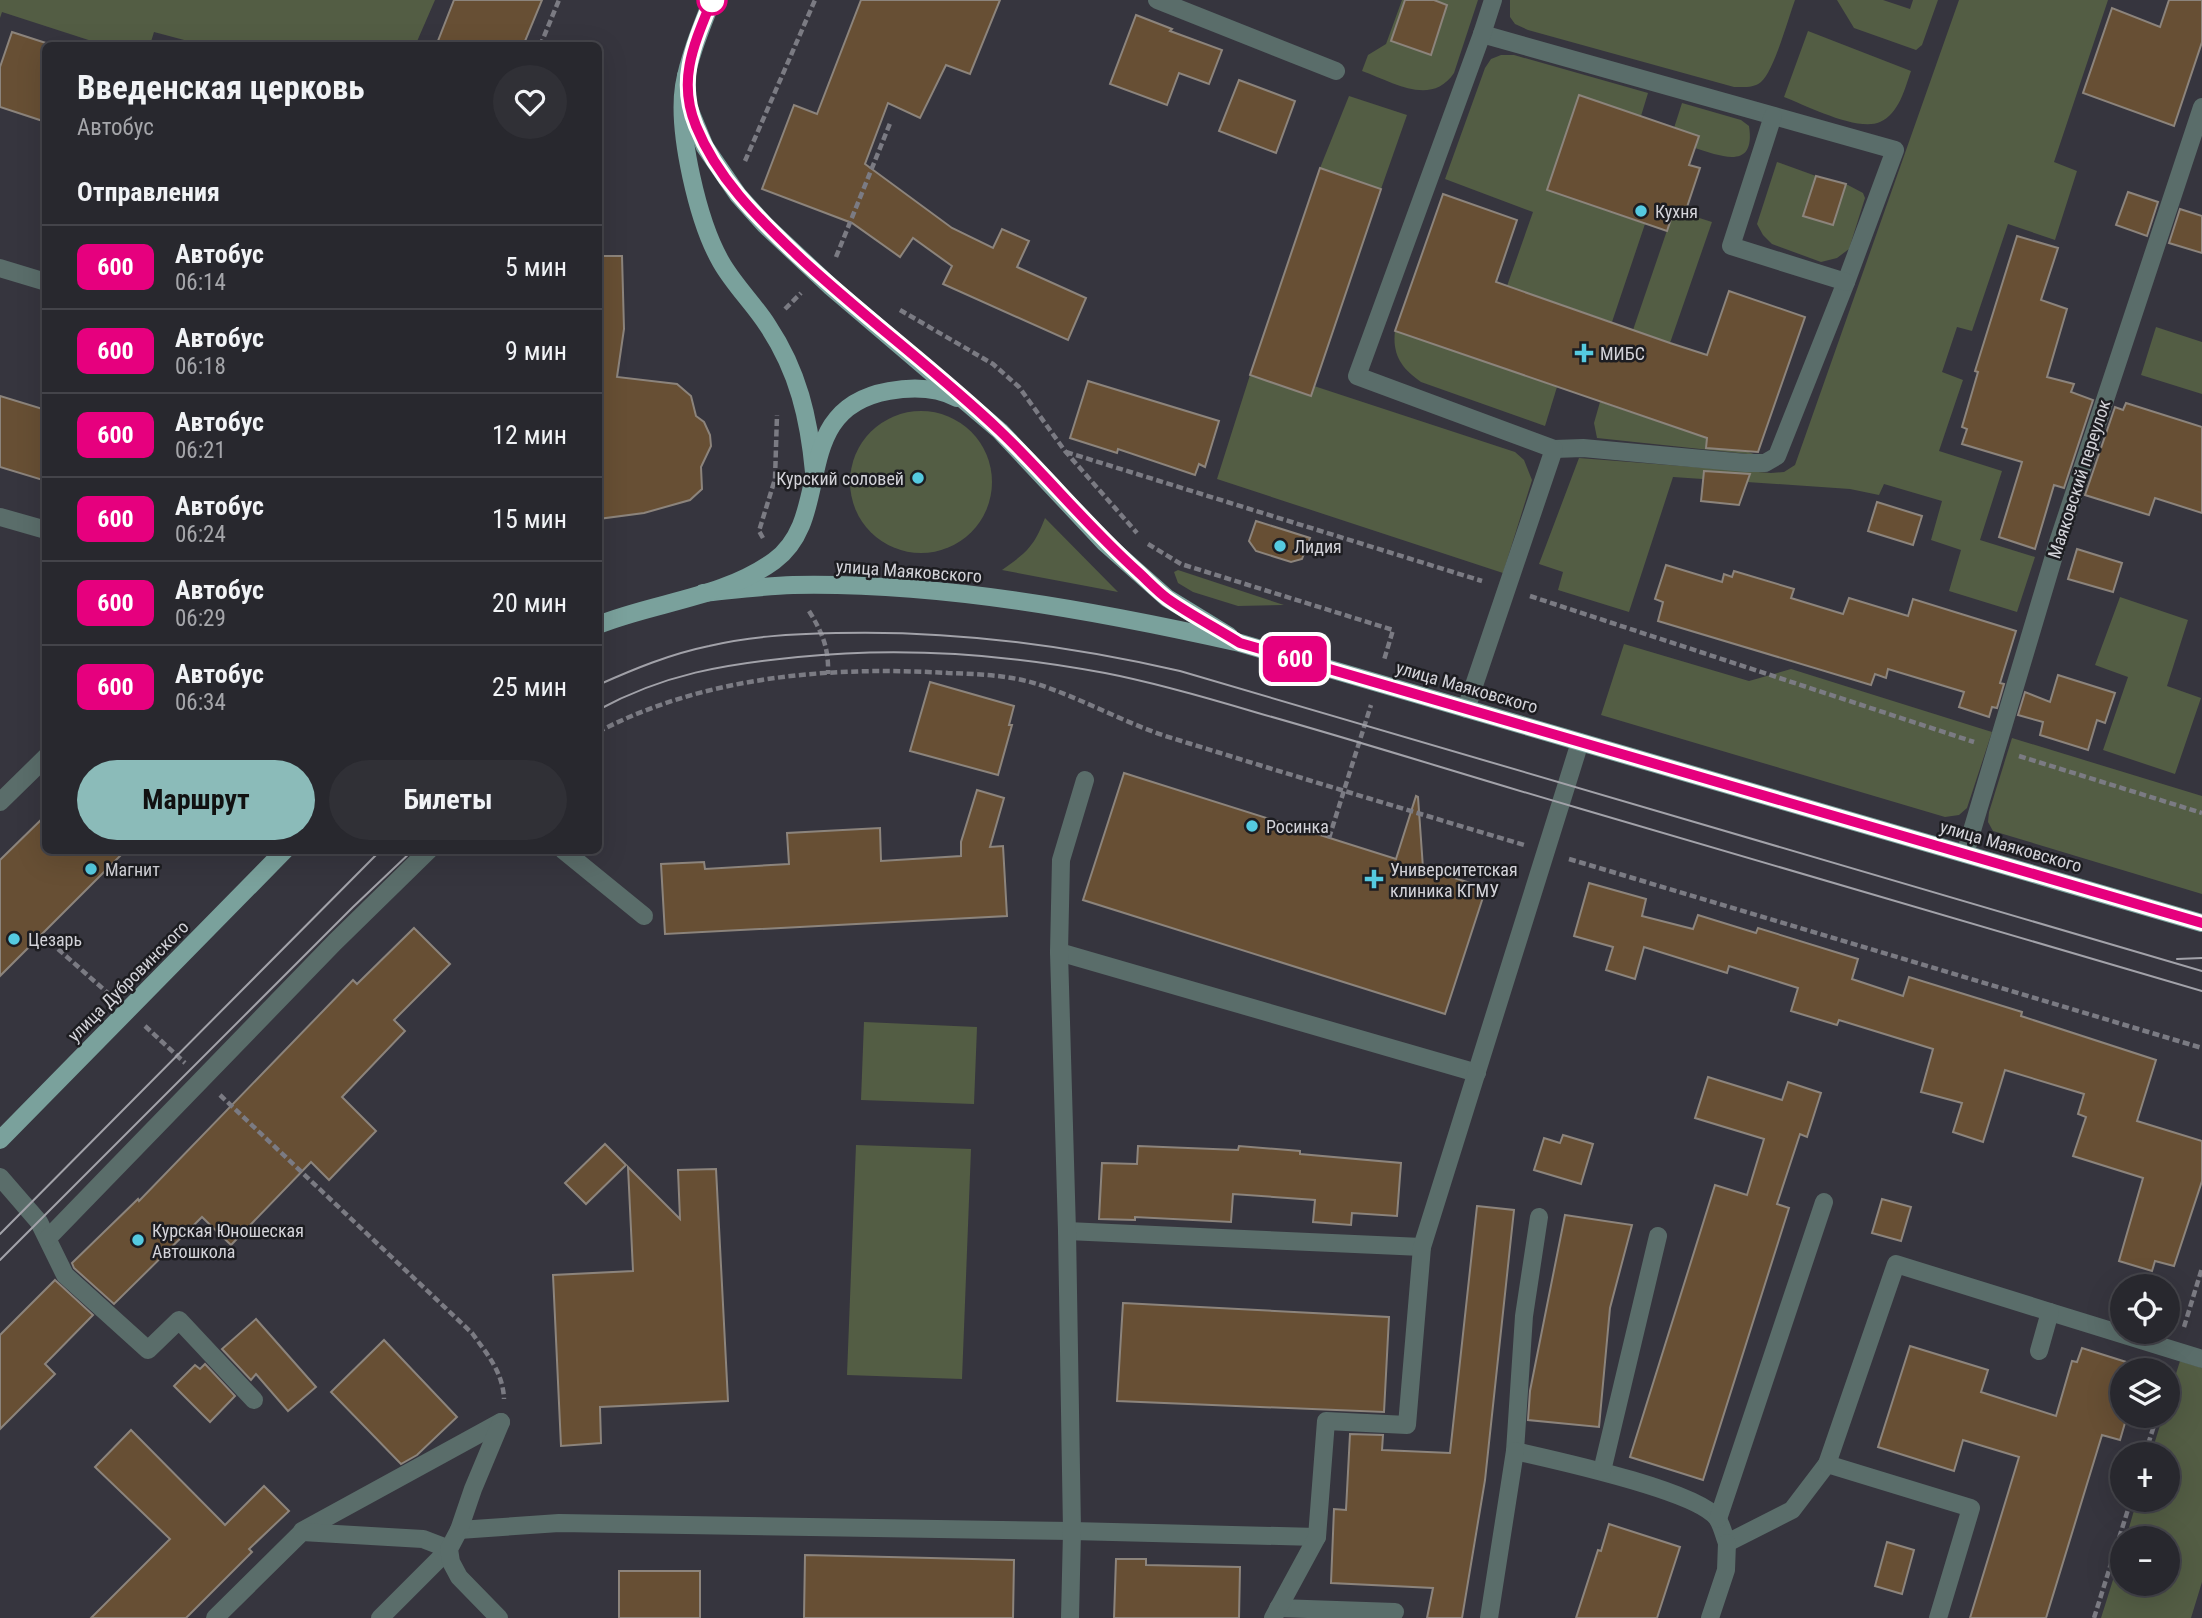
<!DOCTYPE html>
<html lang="ru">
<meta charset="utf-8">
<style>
:root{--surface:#28282e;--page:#303036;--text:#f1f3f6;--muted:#a5a6aa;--line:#44444a;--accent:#8bbbb9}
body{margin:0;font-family:"Roboto Condensed",sans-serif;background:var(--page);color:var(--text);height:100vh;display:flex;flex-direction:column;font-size:26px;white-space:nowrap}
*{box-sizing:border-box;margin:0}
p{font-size:23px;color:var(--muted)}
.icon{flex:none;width:38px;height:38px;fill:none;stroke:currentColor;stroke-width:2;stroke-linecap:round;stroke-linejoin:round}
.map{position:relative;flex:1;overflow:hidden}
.side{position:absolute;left:42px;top:42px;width:560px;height:812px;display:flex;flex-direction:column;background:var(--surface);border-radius:10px;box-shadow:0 7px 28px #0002,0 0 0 2px var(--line)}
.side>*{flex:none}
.badge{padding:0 14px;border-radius:10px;font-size:24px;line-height:46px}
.fabs{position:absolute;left:2110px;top:1274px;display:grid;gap:14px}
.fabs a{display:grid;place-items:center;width:70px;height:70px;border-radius:50%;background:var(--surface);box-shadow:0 7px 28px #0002,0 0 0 2px var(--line);font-size:35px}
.map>.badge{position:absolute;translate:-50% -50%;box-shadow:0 0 0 4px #fff}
h2{padding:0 35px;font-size:26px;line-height:63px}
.round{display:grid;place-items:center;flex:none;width:74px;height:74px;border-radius:37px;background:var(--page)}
.headline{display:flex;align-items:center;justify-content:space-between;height:119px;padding:0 35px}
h1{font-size:33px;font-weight:700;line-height:52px}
.button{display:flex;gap:14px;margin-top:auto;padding:14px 35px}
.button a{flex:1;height:80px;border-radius:42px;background:var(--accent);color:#111;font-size:28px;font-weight:700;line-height:80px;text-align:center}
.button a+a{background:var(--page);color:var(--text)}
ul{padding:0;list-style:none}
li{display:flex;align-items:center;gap:21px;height:84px;padding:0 35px;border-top:2px solid var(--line)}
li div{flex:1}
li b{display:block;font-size:26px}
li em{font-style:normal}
li .badge{min-width:77px;font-weight:700;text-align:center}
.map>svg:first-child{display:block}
</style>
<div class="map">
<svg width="2202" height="1618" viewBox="0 0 2202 1618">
<rect width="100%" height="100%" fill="#36353e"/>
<g fill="#535d44">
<polygon points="0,0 435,0 415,46 203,45 154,32 150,45 104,45 2,12 0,18"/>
<path d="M1402,0H1478L1454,73C1431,107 1393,82 1362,71L1368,55L1386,44Z"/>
<path d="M1510,0H1795C1788,19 1774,71 1761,82C1754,88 1744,87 1734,87L1528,30L1515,24L1510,17Z"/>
<polygon points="1837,0 1883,0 1910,9 1913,0 1938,0 1922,45 1916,50 1854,28"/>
<polygon points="1959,0 2108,0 2054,162 2077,171 2055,240 2008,224 1972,331 1957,327 1942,372 1963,380 1939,451 2002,471 1980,540 2035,557 2017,612 1949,591 1961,550 1931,540 1942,501 1884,484 1879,495 1850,489 1673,477 1629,612 1558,590 1563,572 1539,564 1579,458 1771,473 1784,472 1795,465"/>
<path d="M1808,31L1911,71C1905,88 1899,114 1880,122C1858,132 1807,106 1784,97Z"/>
<polygon points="1501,55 1514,55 1648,93 1641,116 1579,95 1547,190 1645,224 1612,322 1507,286 1533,212 1445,179 1485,68 1491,59"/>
<polygon points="1349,96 1407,115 1381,189 1320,168"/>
<path d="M1682,103L1741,120L1749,126C1756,171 1721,156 1695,148L1699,136L1674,128Z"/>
<polygon points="1777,162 1816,176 1804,216 1833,225 1846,184 1863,193 1865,198 1849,249 1837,258 1821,262 1772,244 1763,235 1757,224"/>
<polygon points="1674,210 1712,222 1670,343 1633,330"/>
<polygon points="2156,327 2202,342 2202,394 2141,375"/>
<path d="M1395,331L1557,387L1545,426L1421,382C1402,369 1392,355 1395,331Z"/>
<polygon points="1250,375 1311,395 1314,386 1515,452 1524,460 1532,480 1503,573 1217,479"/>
<polygon points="1600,402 1757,455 1597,438 1594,423"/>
<circle cx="921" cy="482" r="71"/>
<path d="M1045,518L1118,592L1002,570C1026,553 1034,547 1045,518Z"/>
<polygon points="1178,570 1284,605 1238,606 1193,592 1178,583 1174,572"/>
<polygon points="2120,597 2188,620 2167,686 2201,698 2175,774 2103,750 2128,677 2095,665"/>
<polygon points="1624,644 1749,681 1791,669 1992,732 1967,808 1959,815 1945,817 1601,715"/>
<polygon points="2012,738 2202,796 2202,894 1993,831 1988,822 1989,812"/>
<polygon points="864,1022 977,1027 974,1104 861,1100"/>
<polygon points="856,1145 971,1149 962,1379 847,1375"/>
<polygon points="2180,1361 2202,1368 2202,1582 2191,1618 2101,1618 2123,1548 2123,1584 2168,1584 2168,1538 2126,1538 2137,1500 2168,1500 2168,1454 2151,1454 2163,1416 2168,1416 2168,1399"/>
</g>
<g fill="#674f34" stroke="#8c847c" stroke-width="2">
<polygon points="454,0 542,0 523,46 436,46"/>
<polygon points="861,0 1000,0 970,74 946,65 920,118 888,103 865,164 952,228 993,248 1002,229 1029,241 1017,267 1086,298 1068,340 943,284 952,266 913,238 900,257 852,223 762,189 794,105 817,114"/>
<polygon points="1405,0 1434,0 1447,5 1431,55 1391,41"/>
<polygon points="2169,0 2202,0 2202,42 2174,126 2083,93 2112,8 2160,27"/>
<polygon points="1136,15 1172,29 1170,31 1222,50 1209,84 1179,73 1167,105 1110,84"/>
<polygon points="12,32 46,43 46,122 0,107 0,67"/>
<polygon points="1239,80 1295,101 1276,153 1219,131"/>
<polygon points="1579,95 1699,136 1689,165 1700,168 1685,213 1674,210 1667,231 1547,190"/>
<polygon points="1320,168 1381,189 1311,396 1250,375"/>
<polygon points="1816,176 1846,184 1833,225 1803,216"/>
<polygon points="2128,192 2158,202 2147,236 2116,225"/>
<polygon points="1443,194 1517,220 1496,282 1670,343 1707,355 1729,291 1805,317 1758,452 1706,448 1707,438 1395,331"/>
<polygon points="2180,209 2202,216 2202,253 2169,243"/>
<polygon points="2017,236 2058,248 2041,300 2067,309 2047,377 2074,384 2071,392 2093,400 2064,488 2054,485 2035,549 1999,537 2022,462 1962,444 1967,429 1962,427 1978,372 1975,371"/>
<polygon points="598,256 622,256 624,329 617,377 677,384 691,396 696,416 704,422 710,435 711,446 701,467 702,489 690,500 644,513 598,519"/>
<polygon points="1088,381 1219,421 1205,467 1199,464 1195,475 1118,449 1117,453 1070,438"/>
<polygon points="0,396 46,410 46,481 0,467"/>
<polygon points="2126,403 2202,427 2202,513 2155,498 2149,515 2085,495 2115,407 2123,410"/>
<polygon points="1704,471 1750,474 1739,505 1701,501"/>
<polygon points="1877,502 1922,516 1913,545 1868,531"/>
<polygon points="1256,521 1310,538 1302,559 1291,562 1256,551 1249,541"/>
<polygon points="2077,549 2122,563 2113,592 2068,579"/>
<polygon points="1666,565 1722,582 1724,574 1732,577 1734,571 1794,589 1791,598 1843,614 1849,598 1908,616 1913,599 2016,631 2000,683 2004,684 1997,708 1992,707 1989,717 1959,707 1964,692 1888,669 1886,678 1875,674 1871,685 1658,621 1663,602 1655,599"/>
<polygon points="2058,675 2115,693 2105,723 2097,720 2088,750 2040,735 2043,722 2018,715 2025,692 2050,702"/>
<polygon points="930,682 1014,706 1009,725 1012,725 998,775 910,751"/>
<polygon points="1124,773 1396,859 1416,796 1418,797 1423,868 1486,888 1445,1014 1083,900"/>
<polygon points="977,790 1004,798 990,847 1003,846 1007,916 665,934 661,864 704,862 705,869 789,864 787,833 880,828 881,861 961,856 961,842"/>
<polygon points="46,815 46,850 126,850 0,976 0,860"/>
<polygon points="1589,883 1646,899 1642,916 1693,929 1698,915 1756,933 1758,928 1858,959 1852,979 1903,996 1909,977 2022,1012 2021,1016 2156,1060 2137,1121 2202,1141 2202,1181 2174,1266 2155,1261 2152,1271 2119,1261 2143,1178 2073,1156 2086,1117 2078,1114 2084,1094 2005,1070 1983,1142 1953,1132 1962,1103 1921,1092 1933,1049 1839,1020 1837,1025 1791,1011 1798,988 1729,966 1727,973 1644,947 1635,979 1606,970 1613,947 1574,936"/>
<polygon points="414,928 450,964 394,1020 405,1031 342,1097 376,1131 329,1180 311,1162 231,1245 202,1217 114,1304 74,1268 72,1263 138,1199 139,1201 353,980 357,984"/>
<polygon points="1708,1077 1782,1100 1788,1082 1821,1093 1807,1137 1800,1134 1777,1204 1789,1208 1703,1480 1630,1457 1715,1185 1747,1195 1764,1139 1695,1118"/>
<polygon points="1563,1135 1593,1144 1581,1184 1534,1170 1544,1138 1560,1143"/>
<polygon points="605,1144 626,1165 586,1204 565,1183"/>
<polygon points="1138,1146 1238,1150 1239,1146 1300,1151 1300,1154 1401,1163 1397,1216 1352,1213 1351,1225 1313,1222 1315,1200 1233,1194 1231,1222 1135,1217 1135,1220 1099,1219 1102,1163 1137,1164"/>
<polygon points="628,1167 680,1219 678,1170 716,1169 728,1401 600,1407 601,1443 561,1446 553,1275 633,1271"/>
<polygon points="1882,1199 1911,1207 1901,1241 1872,1233"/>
<polygon points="1477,1206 1514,1210 1485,1480 1462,1618 1427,1618 1433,1588 1331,1583 1334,1509 1346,1510 1350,1434 1383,1435 1382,1450 1450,1453"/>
<polygon points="1565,1215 1632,1225 1610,1308 1599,1427 1528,1420 1530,1391"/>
<polygon points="55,1280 93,1315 45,1364 55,1374 0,1429 0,1335"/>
<polygon points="1123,1303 1389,1317 1384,1412 1117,1401"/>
<polygon points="256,1319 316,1387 288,1411 256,1374 251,1380 222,1349"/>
<polygon points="384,1340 457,1417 417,1455 401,1464 331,1392"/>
<polygon points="1910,1346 1988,1370 1981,1392 2056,1416 2072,1361 2077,1362 2082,1348 2142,1367 2141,1370 2123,1370 2123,1416 2127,1416 2120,1440 2102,1435 2046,1618 1970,1618 2019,1457 1963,1440 1954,1471 1878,1447"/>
<polygon points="205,1364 235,1396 210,1422 174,1386 195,1365 200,1369"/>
<polygon points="131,1430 225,1525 264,1486 289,1511 249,1549 252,1552 186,1618 91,1618 170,1539 95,1467"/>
<polygon points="1609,1524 1680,1547 1657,1618 1576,1618 1598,1550 1601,1551"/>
<polygon points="1887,1542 1914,1550 1902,1594 1875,1586"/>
<polygon points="805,1555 1014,1560 1013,1618 804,1618"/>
<polygon points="1116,1559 1146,1559 1146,1565 1240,1567 1239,1618 1114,1618"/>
<rect x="619" y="1571" width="81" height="47"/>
</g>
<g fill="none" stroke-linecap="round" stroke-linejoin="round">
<g stroke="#7b7b83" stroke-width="4.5" stroke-dasharray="7 3.5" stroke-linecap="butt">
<polyline points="540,46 559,0"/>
<polyline points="745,161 815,0"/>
<polyline points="836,257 891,121"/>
<polyline points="785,309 801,293"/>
<polyline points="900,310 993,364 1019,387 1065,451 1137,533"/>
<polyline points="1066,452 1482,581"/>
<polyline points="763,538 759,531 775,479 777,415"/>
<polyline points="1148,544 1181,564 1393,630 1384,660"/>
<polyline points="1530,596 1974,742"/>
<path d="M809,611C822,632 829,648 828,674"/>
<path d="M598,732C704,676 831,666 948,673C977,674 1009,675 1037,684C1084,699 1128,725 1175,739C1291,775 1407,810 1524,845"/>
<polyline points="2019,756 2202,813"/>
<polyline points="1329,838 1371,705"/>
<polyline points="1569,859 2202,1048"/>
<polyline points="58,949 110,995"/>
<polyline points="145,1026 185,1063"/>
<path d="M220,1095L472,1333C487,1354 503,1372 504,1399"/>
<polyline points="2184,1327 2202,1268"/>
<polyline points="2145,1454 2157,1416"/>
<polyline points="2094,1618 2131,1500"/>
</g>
<g stroke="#5a6d6a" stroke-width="18">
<polyline points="1157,0 1336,71"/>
<polyline points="1482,34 1895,150 1846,282 1777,456 1765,463 1746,463 1583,448 1554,449"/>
<polyline points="1773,116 1731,246 1846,282"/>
<polyline points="0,268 46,282"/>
<polyline points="0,517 46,530"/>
<polyline points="1466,709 1554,449 1357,376 1482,34 1493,0"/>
<polyline points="0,802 46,757"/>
<polyline points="563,850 644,916"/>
<polyline points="1965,854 2059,539 2202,107"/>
<polyline points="1059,952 1477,1073"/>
<polyline points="0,1177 39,1222 65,1275 148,1350 179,1320 254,1400"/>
<path d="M1539,1217L1524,1316L1515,1451C1554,1460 1695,1490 1717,1518C1722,1525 1724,1536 1727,1543L1792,1510L1827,1464"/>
<polyline points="1067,1231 1422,1247"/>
<polyline points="48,1238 335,942 429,850"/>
<polyline points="2050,1312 2202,1359"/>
<polyline points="1602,1471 1658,1236"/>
<polyline points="1718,1519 1824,1202"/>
<polyline points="459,1530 559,1523 1072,1531 1317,1537"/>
<polyline points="302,1531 501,1422"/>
<polyline points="1278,1608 1395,1612"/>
<polyline points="215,1618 302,1532 423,1539 449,1549 380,1618"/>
<polyline points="499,1618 459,1577 451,1562 449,1549 459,1530 473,1489 501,1422"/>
<polyline points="1070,1618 1072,1531 1067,1231 1059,952 1061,860 1085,780"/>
<polyline points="1273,1618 1317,1537 1326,1421 1407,1425 1422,1247 1580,742"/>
<polyline points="1489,1618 1515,1451"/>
<polyline points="1710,1618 1726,1570 1727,1543"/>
<polyline points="1938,1618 1971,1508 1827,1464 1896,1264 2050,1312 2039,1351"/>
</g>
<g stroke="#7aa19c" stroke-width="18">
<path d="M712,0C701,28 689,57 684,86C677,132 698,222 721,262C734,285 754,304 768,326C798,371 809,418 814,472"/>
<polyline points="686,76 688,106 705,147 738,195 765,225 831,287 1000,431 1105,543 1167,598 1229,636"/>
<path d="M703,593C733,590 763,586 793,585C940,582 1097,611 1240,643L2202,923"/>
<path d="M598,625C655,602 723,598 774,561C836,516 787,409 889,391C912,387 936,387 957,398"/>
<polyline points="0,1140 285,850"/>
</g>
<g stroke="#a2a2a9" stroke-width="2">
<path d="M598,685C634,669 670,654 709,646C750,636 794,634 836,633C952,630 1067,645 1180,671L2202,971"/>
<path d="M598,710C664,674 725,664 798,657C899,647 1005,654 1105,673C1157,683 1208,698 1258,713C1365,743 1471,777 1578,808C1786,869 1994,930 2202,991"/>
<polyline points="2177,959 2202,958"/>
<polyline points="0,1234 381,850"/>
<polyline points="0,1260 353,907 413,850"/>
</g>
</g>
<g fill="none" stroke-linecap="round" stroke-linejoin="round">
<g stroke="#fff" stroke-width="16">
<path id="line" d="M712,0C694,44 677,80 696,126C717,178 757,217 796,254C862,316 935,369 1000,431C1047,476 1088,527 1137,571C1147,580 1157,591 1168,599C1191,615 1216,628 1240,643L2202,923"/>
</g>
<use href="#line" stroke="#e6007e" stroke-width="10"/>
</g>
<circle fill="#fff" stroke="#e6007e" stroke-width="3.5" cx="712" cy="0" r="14"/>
<g fill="#55cae0" stroke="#1d1d21" stroke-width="2.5">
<circle cx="1641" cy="211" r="7"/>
<path d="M1580.5 342.5h7v7h7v7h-7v7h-7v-7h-7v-7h7z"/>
<circle cx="918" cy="478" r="7"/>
<circle cx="1280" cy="546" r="7"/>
<circle cx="1252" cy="826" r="7"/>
<circle cx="91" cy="869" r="7"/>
<path d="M1370.5 868.5h7v7h7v7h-7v7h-7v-7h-7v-7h7z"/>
<circle cx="14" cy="939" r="7"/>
<circle cx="138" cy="1240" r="7"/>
</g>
<g text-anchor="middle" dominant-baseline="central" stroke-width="5" stroke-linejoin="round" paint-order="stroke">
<g font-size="18" fill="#d3d3d9" stroke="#1d1d21" text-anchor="start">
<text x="1655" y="211">Кухня</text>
<text x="1600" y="353">МИБС</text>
<text x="904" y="478" text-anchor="end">Курский соловей</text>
<text x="1294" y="546">Лидия</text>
<text x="1266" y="826">Росинка</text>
<text x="105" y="869">Магнит</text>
<text x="1390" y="869">Университетская<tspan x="1390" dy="21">клиника КГМУ</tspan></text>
<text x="28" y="939">Цезарь</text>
<text x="152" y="1230">Курская Юношеская<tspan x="152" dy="21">Автошкола</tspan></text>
</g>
<g font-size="18" fill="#d3d3d9" stroke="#1d1d21">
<text transform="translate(2079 479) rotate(-72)">Маяковский переулок</text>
<text transform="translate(909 571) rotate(4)">улица Маяковского</text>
<text transform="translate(1467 687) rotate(16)">улица Маяковского</text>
<text transform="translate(2011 846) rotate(16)">улица Маяковского</text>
<text transform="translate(128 981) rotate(-45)">улица Дубровинского</text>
</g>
</g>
</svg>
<div class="fabs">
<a><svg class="icon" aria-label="locate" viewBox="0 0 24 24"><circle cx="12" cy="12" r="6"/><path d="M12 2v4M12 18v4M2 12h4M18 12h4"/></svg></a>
<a><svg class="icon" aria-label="layers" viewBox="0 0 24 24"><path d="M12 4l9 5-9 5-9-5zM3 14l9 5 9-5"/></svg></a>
<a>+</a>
<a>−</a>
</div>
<b class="badge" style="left:1295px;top:659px;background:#e6007e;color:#fff">600</b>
<section class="side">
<div class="headline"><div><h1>Введенская церковь</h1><p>Автобус</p></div><a class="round"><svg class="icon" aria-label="heart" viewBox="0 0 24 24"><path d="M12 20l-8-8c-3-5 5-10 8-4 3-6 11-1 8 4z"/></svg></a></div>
<h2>Отправления</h2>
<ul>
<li><span class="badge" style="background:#e6007e;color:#fff">600</span><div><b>Автобус</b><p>06:14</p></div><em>5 мин</em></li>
<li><span class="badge" style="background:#e6007e;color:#fff">600</span><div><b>Автобус</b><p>06:18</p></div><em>9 мин</em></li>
<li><span class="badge" style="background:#e6007e;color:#fff">600</span><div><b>Автобус</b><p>06:21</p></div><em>12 мин</em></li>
<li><span class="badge" style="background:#e6007e;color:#fff">600</span><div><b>Автобус</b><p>06:24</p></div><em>15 мин</em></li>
<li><span class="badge" style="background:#e6007e;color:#fff">600</span><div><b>Автобус</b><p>06:29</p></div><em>20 мин</em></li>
<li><span class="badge" style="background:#e6007e;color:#fff">600</span><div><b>Автобус</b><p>06:34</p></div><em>25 мин</em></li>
</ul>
<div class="button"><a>Маршрут</a><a>Билеты</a></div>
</section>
</div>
